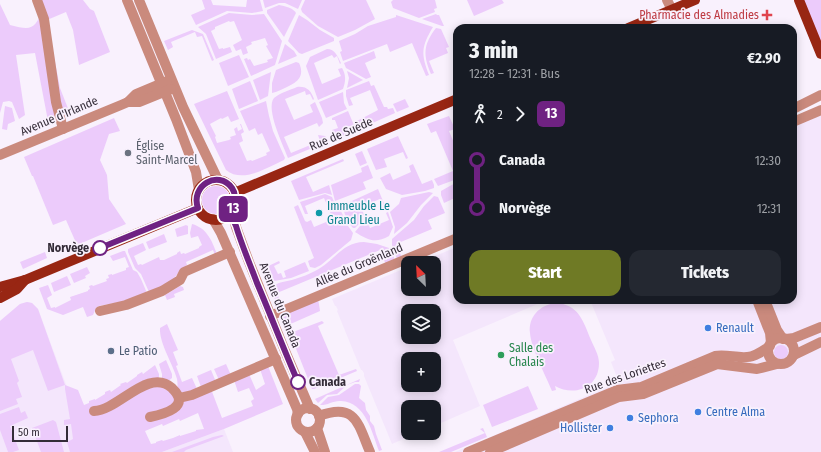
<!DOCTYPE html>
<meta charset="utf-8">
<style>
:root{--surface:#171b24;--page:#242831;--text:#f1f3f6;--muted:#9ea1a6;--accent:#6f7a25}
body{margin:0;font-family:"Fira Sans Condensed",sans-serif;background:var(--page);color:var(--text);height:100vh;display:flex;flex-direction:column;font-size:15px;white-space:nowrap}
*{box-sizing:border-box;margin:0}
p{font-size:13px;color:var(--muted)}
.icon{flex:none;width:22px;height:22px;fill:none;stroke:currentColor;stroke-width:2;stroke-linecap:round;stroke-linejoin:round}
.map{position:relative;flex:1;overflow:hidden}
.details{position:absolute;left:453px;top:24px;width:344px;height:280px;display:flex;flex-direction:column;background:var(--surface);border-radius:12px;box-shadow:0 2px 10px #0003}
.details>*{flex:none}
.badge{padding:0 8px;border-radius:6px;font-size:14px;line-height:26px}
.needle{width:26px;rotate:336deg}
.fabs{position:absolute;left:401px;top:256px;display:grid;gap:8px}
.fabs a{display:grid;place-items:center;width:40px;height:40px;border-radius:8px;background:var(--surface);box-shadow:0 2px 10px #0003;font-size:20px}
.scale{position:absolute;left:12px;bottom:10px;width:56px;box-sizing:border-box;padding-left:4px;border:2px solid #342c38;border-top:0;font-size:11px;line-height:14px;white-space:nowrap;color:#342c38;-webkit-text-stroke:3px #f9f1fd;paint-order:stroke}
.map>.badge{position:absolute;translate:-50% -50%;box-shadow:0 0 0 2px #fff}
.legs{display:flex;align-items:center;gap:6px;height:44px;padding:0 16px;font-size:13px}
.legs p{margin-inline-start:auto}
.overview{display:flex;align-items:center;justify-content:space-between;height:68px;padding:0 16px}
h1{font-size:22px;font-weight:800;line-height:30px}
.primary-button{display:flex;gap:8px;margin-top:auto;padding:8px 16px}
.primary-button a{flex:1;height:46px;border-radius:12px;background:var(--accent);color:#fff;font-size:16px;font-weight:800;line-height:46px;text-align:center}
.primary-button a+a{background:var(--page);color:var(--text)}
ul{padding:0 16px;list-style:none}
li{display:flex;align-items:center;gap:14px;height:48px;font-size:15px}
li i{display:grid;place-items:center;width:6px;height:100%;margin:0 5px;background:currentColor}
li i::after{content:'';width:10px;height:10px;margin:-5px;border:3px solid;border-radius:50%;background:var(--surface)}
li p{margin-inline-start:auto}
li:first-child i{background:linear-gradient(#0000 50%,currentColor 0)}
li:last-child i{background:linear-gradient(currentColor 50%,#0000 0)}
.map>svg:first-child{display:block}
</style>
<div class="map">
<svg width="821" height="452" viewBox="0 0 821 452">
<rect width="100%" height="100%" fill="#f9f1fd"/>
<g fill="#f4e6fc" fill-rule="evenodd">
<polygon points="821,109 821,452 455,452 619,382 611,362 615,360 590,300 793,300 793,122"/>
<path d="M457,247V300H547L453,340L480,406L434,426V407H408V433H417L392,444L364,376V373L362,370H361L337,311L338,310L336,306H335L332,299L408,267V289H434V263H418ZM408,311H434V337H408ZM408,359H434V385H408Z"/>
<polygon points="27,302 32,303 38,309 91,452 0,452 0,321 20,304"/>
<polygon points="224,429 233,452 162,452"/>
</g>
<g fill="#eccbfb" fill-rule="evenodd">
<path d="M41,0H83L90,9L94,11L110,52L79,65L73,30L66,12L47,20L60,88L69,111L48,121L35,53L16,55L25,115L19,119L12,102L9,101L3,102L0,113V4L10,25C33,31 34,29 44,8Z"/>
<polygon points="202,0 211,0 213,5 246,7 247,0 260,0 263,11 252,13 227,11 196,25 191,15 205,9"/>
<polygon points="263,0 302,0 298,9 285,3 279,3 265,8"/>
<polygon points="305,0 366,0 375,19 355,30 338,37 318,26 302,12 301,9"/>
<polygon points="393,0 435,0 437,8 434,9 435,12 419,18 393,8 391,2"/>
<polygon points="467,0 502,0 504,3 474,16"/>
<polygon points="803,0 821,0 821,44"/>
<path d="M279,5C285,6 293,8 296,13L284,37L267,13V10Z"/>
<polygon points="229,13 252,15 264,14 282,41 275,65 251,76 244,59 247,58 248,60 250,59 254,66 268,62 267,60 273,58 266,46 268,45 265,38 251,42 252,44 246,47 248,53 243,55 241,49 236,51 233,45 242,40 234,21 230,22 229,21 215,27 215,29 211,31 219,49 223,48 223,49 230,47 232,52 216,59 206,34 198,27"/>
<polygon points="436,14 437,15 439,15 444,26 442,26 422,19"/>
<polygon points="299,15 307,20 320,30 334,38 334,41 302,54 299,53 288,41"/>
<path d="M396,15L433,27C421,47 421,54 429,75L426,76L412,43L390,52L387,44L343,61L340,52L342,51L339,41L355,34L368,26L396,17Z"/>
<path d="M436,28L441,29L449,47L446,48L448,53L429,61L434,73L431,74C423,55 423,45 436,28Z"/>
<polygon points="192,30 203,34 214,60 212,61 202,36 197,37 195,32 171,42 173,47 168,50 164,41"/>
<polygon points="285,44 294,51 297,56 278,64"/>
<path d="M327,49C335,49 338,57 341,63L340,64L337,56L334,58L332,55L314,63L322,84L341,76L338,69L342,68C346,75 346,81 343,89L318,100L306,66L310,57Z"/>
<polygon points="374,51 376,58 365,63 371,77 366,79 346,68 344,63"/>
<polygon points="239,55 249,77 228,86 219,63"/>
<path d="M296,62L299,63C305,76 298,82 287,87C282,89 277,92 272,93V83L276,70Z"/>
<polygon points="347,71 349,72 363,80 347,88 349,78"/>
<polygon points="271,72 268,96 260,100 253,80"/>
<polygon points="250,81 258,101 239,109 232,89"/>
<polygon points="369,81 371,86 374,85 384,107 387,107 388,109 393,108 395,113 359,129 356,123 357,121 378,110 370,90 350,98 353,105 349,106 346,96 346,90"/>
<path d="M297,87C307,86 311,91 314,99L313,100L310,94L306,95L305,91L285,99L294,120L313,112L310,105L315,102L322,118L323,123L319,127L317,123L284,137L291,153L320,141L318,135L325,136L329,141L288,158C284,147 265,109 274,98C280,93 290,90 297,87Z"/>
<path d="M227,91L239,119L231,122L228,116L222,119L221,118L210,124L216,136L215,137L217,143L229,140L231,139L230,137L236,135L234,129L237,127L238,131L242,129L240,124H241L244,132L241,134L243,141L239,143L247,161L251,160L252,161L267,155L266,153L270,151L262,133L258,135L255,128L249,131L240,111L266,101L269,116L273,131L285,158L284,160C268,167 243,184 226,170L194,104Z"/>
<polygon points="343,92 344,103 347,109 326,118 319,102"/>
<polygon points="405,99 409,107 397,112 393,104"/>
<polygon points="5,106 12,108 15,121 8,124 7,130 2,129"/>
<polygon points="348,111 356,130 335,139 332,130 338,128 335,120 332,120 332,118"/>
<polygon points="449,116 455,129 449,131 457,150 457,179 438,186 434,179 453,171 436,131 431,133 427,124"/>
<polygon points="114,118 120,131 109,134 100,160 107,175 109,199 126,224 77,245 66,220 53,225 33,176 32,176 24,157"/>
<polygon points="398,136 408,158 406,159 403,152 384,159 387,167 376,170 367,149"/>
<polygon points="362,151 367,163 360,166 355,154"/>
<polygon points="343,159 344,161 306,177 313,192 329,185 332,195 325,193 299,200 291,181"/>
<polygon points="413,164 422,184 432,180 434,185 434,188 425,191 402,195 386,189 380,178 390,173 393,180 411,172 409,166"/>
<polygon points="368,165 373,178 363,182 366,189 335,201 331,185 362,172 361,168"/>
<polygon points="457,182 457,187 455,188 457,197 444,203 441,195 441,191"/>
<circle cx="216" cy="200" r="14"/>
<path d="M378,189L385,206H383L380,199L361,207L364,215L362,216L363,220L355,228H353C348,223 343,212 343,205Z"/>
<polygon points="429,192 433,193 421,205 407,223 394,234 395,227 390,212 399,204 401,198"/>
<polygon points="325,194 332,197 334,202 327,205 324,198 305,206 308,214 305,214 300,202"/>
<polygon points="434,196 438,197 445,213 428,220 432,229 396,244 402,258 397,259 392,245 392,239 414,220 424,206"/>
<polygon points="298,205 305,221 307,222 311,220 314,227 331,220 332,217 330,212 340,209 348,226 353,233 351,240 321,265 315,268 310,267 308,261 314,258 294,207"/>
<path d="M388,212L393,227L389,236C375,244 368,240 355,232L360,226L367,221L370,228L389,220L386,213Z"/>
<path d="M192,224C207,228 212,241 217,254L215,255L213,250L186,262L187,265L179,272L171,282L149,292L141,274L135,268L128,252V249L143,243L146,250L134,256L138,265L141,264L142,265L159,257L160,260H164L177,254V253L180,251L181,254L184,253L185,254L199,248V247L202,245L198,236L191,238L190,233Z"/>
<polygon points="186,225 188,226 188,234 177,237 175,229"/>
<polygon points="164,234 167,242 149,249 146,242"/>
<path d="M364,242L377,244L389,248L394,257V261L386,265L380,250L277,293L283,308L279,309L271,290C275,281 287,282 295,279C302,277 309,274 315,271C334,262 342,242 364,242Z"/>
<polygon points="123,251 125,251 133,270 137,272 141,279 147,293 131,300 99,306 96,308 93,315 87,317 83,307 63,315 47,309 39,288 48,285 52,295 47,298 51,308 55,307 55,308 71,300 70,297 88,291 88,290 90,289 89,286 92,285 93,286 107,281 106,279 109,278 108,275 112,274 112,275 126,270 126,268 129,267 125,257 113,261 110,256"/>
<polygon points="45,252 47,258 23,269 20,262"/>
<polygon points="279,261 280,263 274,266 278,274 281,273 283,278 286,277 284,271 305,262 309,271 291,278 269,282 264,268"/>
<polygon points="87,267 90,273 85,276 86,278 74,283 70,274"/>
<polygon points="67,276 71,285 54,292 51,283"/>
<polygon points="180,286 183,287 184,290 174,294 175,297 167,300 165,295"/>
<polygon points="318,298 320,311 286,326 281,314"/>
<path d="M27,302L32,303L38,309L65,385L78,390L84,405L89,403V401L95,399V400L105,394V392L110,390L111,392L121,385L120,384L126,382L127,383L137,376V375L142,372L143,374L155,365L159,374V385L173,394L211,389L222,418L253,406L251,401L254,399L249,388L238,392L234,380L249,374L256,390L265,384L260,369L268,366L283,404L224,429L162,452H70L67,442L73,439L71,424L64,425V420L70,419L65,389V385L48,391L33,350L11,359L19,381L17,383L22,397L16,399L18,404L0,411V321L20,304ZM198,413L204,429L196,430V431L180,436V435L173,438L163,441L162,440L156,442V443L151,444L145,431L162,424L163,426L179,419L180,421Z"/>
<path d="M555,303C579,304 583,321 591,340C594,347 599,355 599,363C599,388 574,397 555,386L556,390L552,391C546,376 531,348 530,333C528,317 540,305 555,303Z"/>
<polygon points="322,321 324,323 318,326 339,375 356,369 357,371 314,389 312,389 291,336 293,332"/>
<path d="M167,324L178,350L173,352L178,365L176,366L182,382L192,378L197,389L186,393L178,392C177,387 178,384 177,379C173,364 159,343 160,328Z"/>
<circle cx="781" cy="352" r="7"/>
<polygon points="166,360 172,374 172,378 167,382 162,378 162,374 159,364"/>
<polygon points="226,364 230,373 230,375 219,380 214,369"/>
<polygon points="211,370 216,382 201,387 197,376"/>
<polygon points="360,379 359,382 355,382 347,385 337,394 327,395 318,403 315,399"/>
<path d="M355,384H359L361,386L359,398L365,403L366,410L370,416V421L374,426L376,434L382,450L379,451C372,433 366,402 341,401C334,400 326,406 320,405L328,397L339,395Z"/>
<polygon points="528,386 538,409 492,427 483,405"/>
<polygon points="19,407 21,413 25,411 28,418 10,426 19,450 13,452 8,452 0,430 0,414"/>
<polygon points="53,420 56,422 64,452 41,452 32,428"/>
<polygon points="483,428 487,437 451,452 439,452 485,433 480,429"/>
<polygon points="222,435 224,436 186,450 184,452 172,452 213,437"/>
</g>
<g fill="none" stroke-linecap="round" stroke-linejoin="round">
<g stroke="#ca8a7d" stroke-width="10">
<polyline points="37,0 44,19 56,102 63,129"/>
<polyline points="127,0 176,119 196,172 199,190"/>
<polyline points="139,0 183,107 218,180"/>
<polyline points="667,0 672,10"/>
<polyline points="128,102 136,94 167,81"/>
<polyline points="793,109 821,95"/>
<polyline points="793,122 821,110"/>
<polyline points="0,155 121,105 128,102 139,102 171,89"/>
<polyline points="232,210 236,227 249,262 285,351 310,409"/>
<polyline points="213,219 221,233 297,409 298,414"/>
<polyline points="757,300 770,333 771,343"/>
<polyline points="765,300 777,330 783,339"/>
<polyline points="100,311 126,305 162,291 180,280 184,272 230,252"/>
<polyline points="270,316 457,238"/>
<circle cx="781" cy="351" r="13"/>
<polyline points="786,339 794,338 821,327"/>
<polyline points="794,355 821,342"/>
<polyline points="179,398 192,395 276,359"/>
<circle cx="308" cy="420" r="12"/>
<path d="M94,411C119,410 148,367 172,388C192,407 164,414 150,417"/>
<path d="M319,416C356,402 358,424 370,452"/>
<polyline points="317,428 325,452"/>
<polyline points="305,432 315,452"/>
<path d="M468,452L617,390L641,387L715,356C726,354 736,358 747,357C755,357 763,351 770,346"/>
<polyline points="490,452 619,397 643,394 717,364 757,369 777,364"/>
</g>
<g stroke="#982613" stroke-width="10">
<polyline points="799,0 821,54"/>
<polyline points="628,28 695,0"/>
<circle cx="216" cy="200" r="20"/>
<polyline points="234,193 457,99"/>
<polyline points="0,287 25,280 198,208"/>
<polyline points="0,298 17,289 25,280"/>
</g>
</g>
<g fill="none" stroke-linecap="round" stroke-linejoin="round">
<g stroke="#fff" stroke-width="9">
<path id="line-1" d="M100,248L198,208C190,186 218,169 232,188C238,197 233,203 233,211C232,216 234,222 236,226C242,246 250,264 257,283C271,316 284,350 298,382"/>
</g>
<use href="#line-1" stroke="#6f2282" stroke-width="6"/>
</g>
<path fill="#e0444e" stroke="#f9f1fd" stroke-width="1.5" d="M765 9h4v4h4v4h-4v4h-4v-4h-4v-4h4z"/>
<circle fill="#6b7280" stroke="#f9f1fd" stroke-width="1.5" cx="128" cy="153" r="4"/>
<circle fill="#0f9aa8" stroke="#f9f1fd" stroke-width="1.5" cx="319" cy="213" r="4"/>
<g fill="#fff" stroke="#6f2282" stroke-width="2">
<circle cx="100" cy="248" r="7"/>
<circle cx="298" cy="382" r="7"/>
</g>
<g fill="#3f7fe0" stroke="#f9f1fd" stroke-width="1.5">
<circle cx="708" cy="328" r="4"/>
<circle cx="698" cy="412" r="4"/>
<circle cx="630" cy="418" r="4"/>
<circle cx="610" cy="428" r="4"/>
</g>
<circle fill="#5c6f8a" stroke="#f9f1fd" stroke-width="1.5" cx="111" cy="351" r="4"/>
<circle fill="#2e9e5b" stroke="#f9f1fd" stroke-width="1.5" cx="501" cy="355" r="4"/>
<g text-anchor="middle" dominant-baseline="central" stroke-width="3.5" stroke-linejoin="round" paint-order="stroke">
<g font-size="12" fill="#be3a42" stroke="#f9f1fd" text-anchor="end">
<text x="759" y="15">Pharmacie des Almadies</text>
</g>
<g font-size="12" fill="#342c38" stroke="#f9f1fd">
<text transform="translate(59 116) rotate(-23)">Avenue d'Irlande</text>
<text transform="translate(341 134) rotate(-23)">Rue de Suède</text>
<text transform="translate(359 265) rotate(-23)">Allée du Groënland</text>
<text transform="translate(280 305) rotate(68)">Avenue du Canada</text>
<text transform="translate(625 376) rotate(-19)">Rue des Loriettes</text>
</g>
<g font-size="12" fill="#5b616d" stroke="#f9f1fd" text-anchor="start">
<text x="136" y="146">Église<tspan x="136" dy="14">Saint-Marcel</tspan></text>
</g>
<g font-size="12" fill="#0d838f" stroke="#f9f1fd" text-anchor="start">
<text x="327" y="206">Immeuble Le<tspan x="327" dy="14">Grand Lieu</tspan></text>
</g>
<g font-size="12" font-weight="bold" fill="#342c38" stroke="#f9f1fd" text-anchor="end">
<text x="89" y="248">Norvège</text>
<text x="309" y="382" text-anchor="start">Canada</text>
</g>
<g font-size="12" fill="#366cbe" stroke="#f9f1fd" text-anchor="start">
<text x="716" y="328">Renault</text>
<text x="706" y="412">Centre Alma</text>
<text x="638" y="418">Sephora</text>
<text x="602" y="428" text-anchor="end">Hollister</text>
</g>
<g font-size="12" fill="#27864d" stroke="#f9f1fd" text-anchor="start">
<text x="509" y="348">Salle des<tspan x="509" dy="14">Chalais</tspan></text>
</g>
<g font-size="12" fill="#4e5e75" stroke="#f9f1fd" text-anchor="start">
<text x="119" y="351">Le Patio</text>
</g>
</g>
</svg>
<div class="fabs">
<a><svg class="needle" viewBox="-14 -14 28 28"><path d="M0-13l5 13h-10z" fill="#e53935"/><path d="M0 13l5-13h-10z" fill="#9ea1a6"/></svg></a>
<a><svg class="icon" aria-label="layers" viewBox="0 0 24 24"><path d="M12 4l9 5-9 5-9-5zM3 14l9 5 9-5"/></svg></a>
<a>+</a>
<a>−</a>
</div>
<div class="scale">50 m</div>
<b class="badge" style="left:233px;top:209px;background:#6f2282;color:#fff">13</b>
<section class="details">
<div class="overview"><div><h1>3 min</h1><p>12:28 – 12:31 · Bus</p></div><b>€2.90</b></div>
<div class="legs"><svg class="icon" aria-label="walk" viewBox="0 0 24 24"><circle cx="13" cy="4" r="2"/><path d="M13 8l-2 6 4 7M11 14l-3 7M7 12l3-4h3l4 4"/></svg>2<svg class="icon" aria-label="forward" viewBox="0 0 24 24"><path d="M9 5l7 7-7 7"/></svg><b class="badge" style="background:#6f2282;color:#fff">13</b></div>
<ul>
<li><i style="color:#6f2282"></i><b>Canada</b><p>12:30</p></li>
<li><i style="color:#6f2282"></i><b>Norvège</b><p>12:31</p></li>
</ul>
<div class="primary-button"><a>Start</a><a>Tickets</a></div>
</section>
</div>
